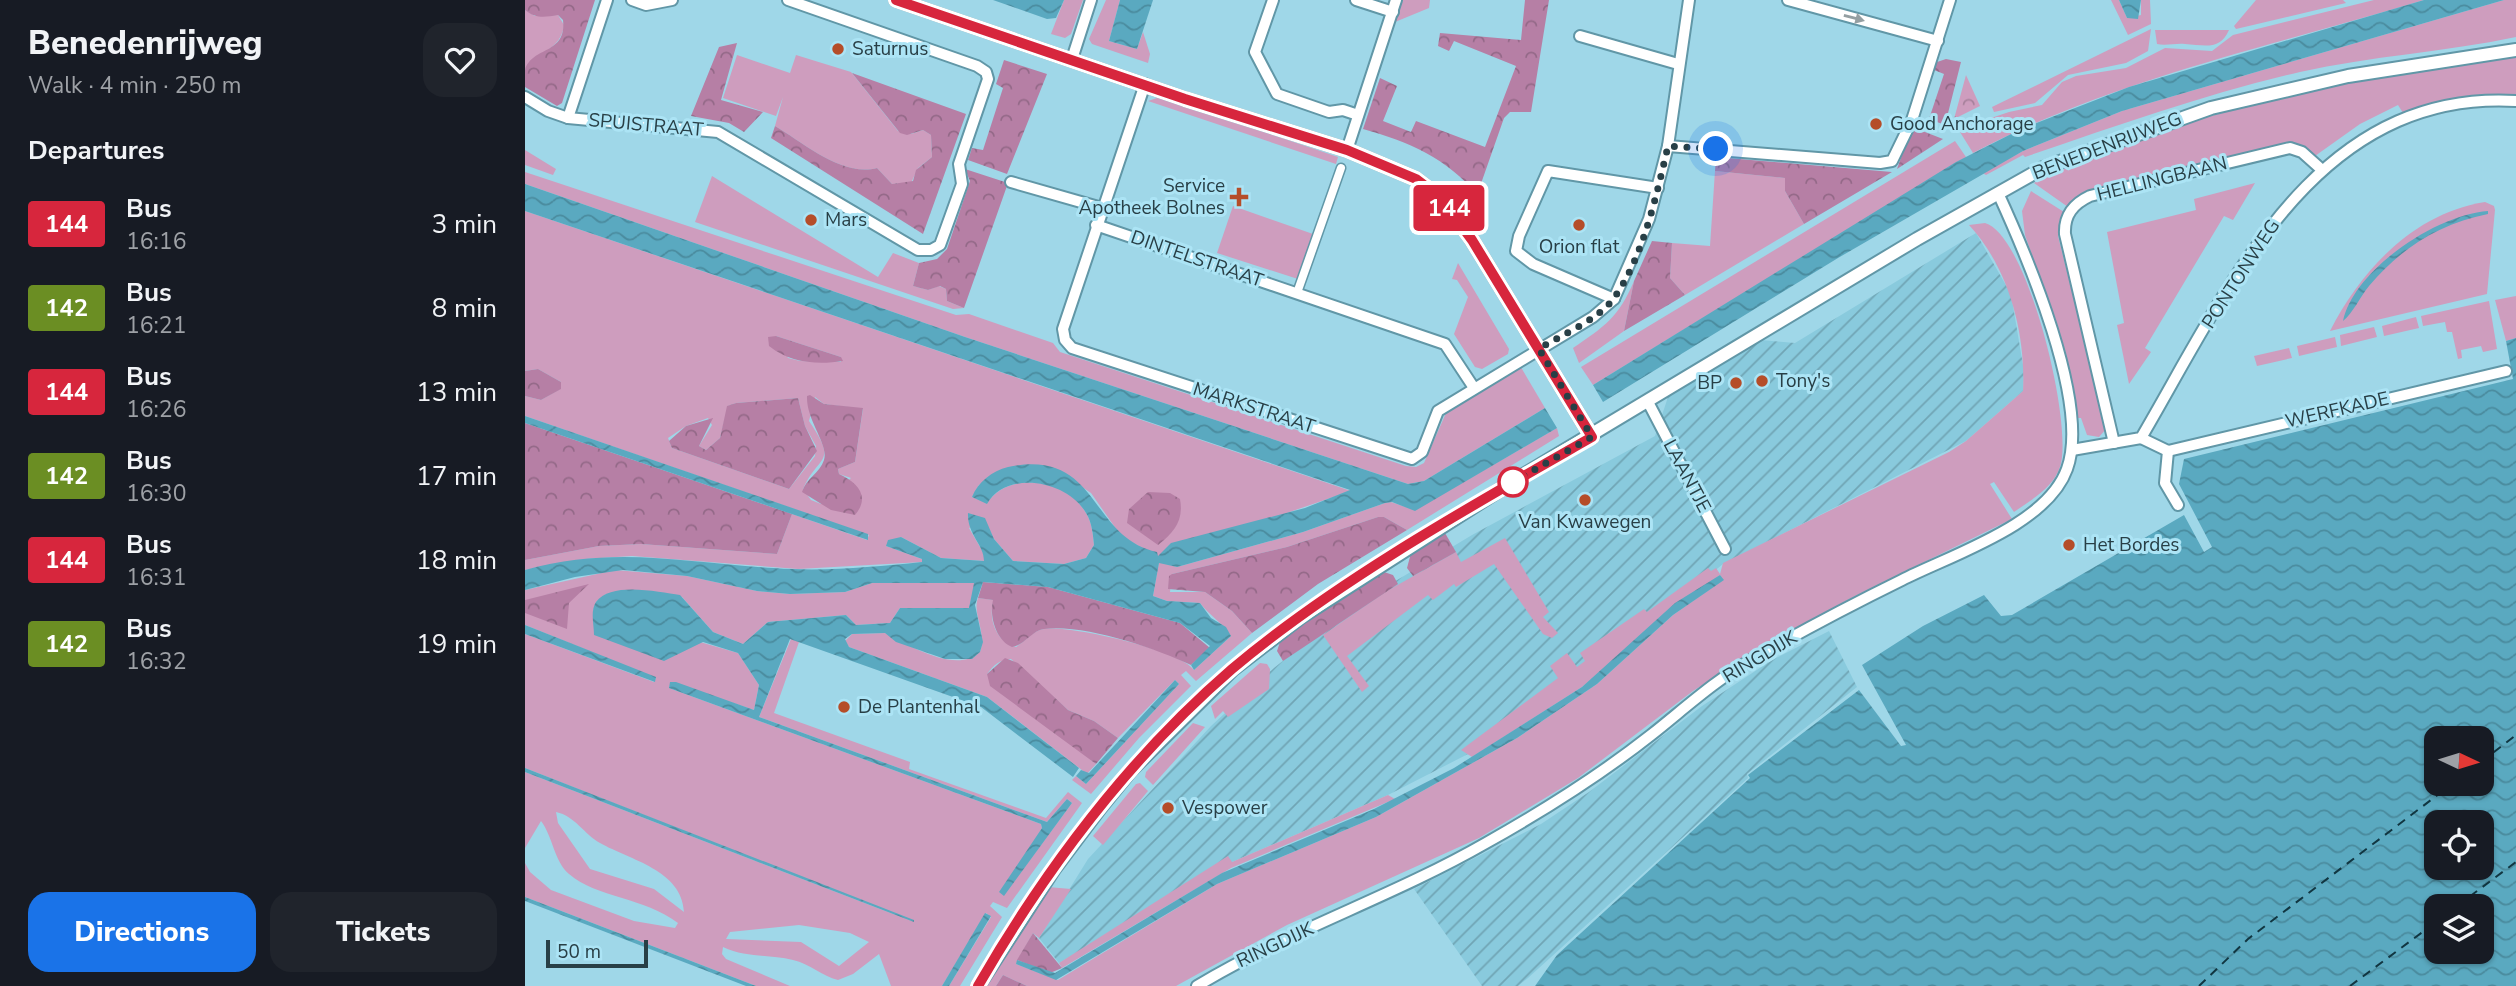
<!DOCTYPE html>
<meta charset="utf-8">
<style>
:root{--surface:#171b24;--page:#20242c;--text:#f1f3f6;--muted:#9ea1a6;--accent:#1a73e8}
body{margin:0;font-family:"Nunito Sans",sans-serif;background:var(--page);color:var(--text);height:100vh;display:flex;flex-direction:column;font-size:26px;white-space:nowrap}
*{box-sizing:border-box;margin:0}
p{font-size:23px;color:var(--muted)}
.icon{flex:none;width:38px;height:38px;fill:none;stroke:currentColor;stroke-width:2;stroke-linecap:round;stroke-linejoin:round}
.map{position:relative;flex:1;overflow:hidden}
.side{display:flex;flex-direction:column;background:var(--surface);width:525px}
.side>*{flex:none}
.badge{padding:0 14px;border-radius:5px;font-size:24px;line-height:46px}
.needle{width:46px;rotate:94deg}
.tools{position:absolute;left:1899px;top:726px;display:grid;gap:14px}
.tools a{display:grid;place-items:center;width:70px;height:70px;border-radius:14px;background:var(--surface);box-shadow:0 2px 5px #0004;font-size:35px}
.scale{position:absolute;left:21px;bottom:18px;width:102px;box-sizing:border-box;padding-left:7px;border:4px solid #283f46;border-top:0;font-size:19px;line-height:24px;white-space:nowrap;color:#283f46;-webkit-text-stroke:5px #ace4f5;paint-order:stroke}
.you{position:absolute;width:35px;height:35px;margin:-18px;border:5px solid #fff;border-radius:50%;background:#1a73e8;box-shadow:0 0 0 10px #1a73e833}
.map>.badge{position:absolute;translate:-50% -50%;box-shadow:0 0 0 4px #fff}
h2{padding:0 28px;font-size:26px;line-height:63px}
.round{display:grid;place-items:center;flex:none;width:74px;height:74px;border-radius:21px;background:var(--page)}
.headline{display:flex;align-items:center;justify-content:space-between;height:119px;padding:0 28px}
h1{font-size:33px;font-weight:800;line-height:52px}
.action{display:flex;gap:14px;margin-top:auto;padding:14px 28px}
.action a{flex:1;height:80px;border-radius:21px;background:var(--accent);color:#fff;font-size:28px;font-weight:800;line-height:80px;text-align:center}
.action a+a{background:var(--page);color:var(--text)}
ul{padding:0;list-style:none}
li{display:flex;align-items:center;gap:21px;height:84px;padding:0 28px}
li div{flex:1}
li b{display:block;font-size:26px}
li em{font-style:normal}
li .badge{min-width:77px;font-weight:700;text-align:center}
main{display:flex;flex:1;min-height:0}
.map>svg:first-child{display:block}
</style>
<main>
<section class="side">
<div class="headline"><div><h1>Benedenrijweg</h1><p>Walk · 4 min · 250 m</p></div><a class="round"><svg class="icon" aria-label="heart" viewBox="0 0 24 24"><path d="M12 20l-8-8c-3-5 5-10 8-4 3-6 11-1 8 4z"/></svg></a></div>
<h2>Departures</h2>
<ul>
<li><span class="badge" style="background:#d7263d;color:#fff">144</span><div><b>Bus</b><p>16:16</p></div><em>3 min</em></li>
<li><span class="badge" style="background:#6b8e23;color:#fff">142</span><div><b>Bus</b><p>16:21</p></div><em>8 min</em></li>
<li><span class="badge" style="background:#d7263d;color:#fff">144</span><div><b>Bus</b><p>16:26</p></div><em>13 min</em></li>
<li><span class="badge" style="background:#6b8e23;color:#fff">142</span><div><b>Bus</b><p>16:30</p></div><em>17 min</em></li>
<li><span class="badge" style="background:#d7263d;color:#fff">144</span><div><b>Bus</b><p>16:31</p></div><em>18 min</em></li>
<li><span class="badge" style="background:#6b8e23;color:#fff">142</span><div><b>Bus</b><p>16:32</p></div><em>19 min</em></li>
</ul>
<div class="action"><a>Directions</a><a>Tickets</a></div>
</section>
<div class="map">
<svg width="1991" height="986" viewBox="0 0 1991 986">
<defs>
<pattern id="industrial-furrows" width="10" height="10" patternUnits="userSpaceOnUse" patternTransform="scale(1.75)"><rect width="10" height="10" fill="#89cadd"/><path d="M-1 1l2-2M0 10L10 0M9 11l2-2" fill="none" stroke="#70a5b5"/></pattern>
<pattern id="forest-crowns" width="20" height="18" patternUnits="userSpaceOnUse" patternTransform="scale(1.75)"><rect width="20" height="18" fill="#b67fa5"/><path d="M2 6a3 3 0 1 1 6 0M12 15a3 3 0 1 1 6 0" fill="none" stroke="#946988"/></pattern>
<pattern id="park-crowns" width="20" height="18" patternUnits="userSpaceOnUse" patternTransform="scale(1.75)"><rect width="20" height="18" fill="#ce9dbe"/><path d="M2 6a3 3 0 1 1 6 0M12 15a3 3 0 1 1 6 0" fill="none" stroke="#a7819c"/></pattern>
<pattern id="water-waves" width="16" height="10" patternUnits="userSpaceOnUse" patternTransform="scale(1.75)"><rect width="16" height="10" fill="#5aa9c0"/><path d="M0 5q4-4 8 0t8 0" fill="none" stroke="#4a8b9e"/></pattern>
</defs>
<rect width="100%" height="100%" fill="#9fd7e8"/>
<g fill="url(#industrial-furrows)">
<polygon points="1451,233 1486,294 1499,371 1498,391 1441,441 1198,564 1062,675 1000,719 943,754 863,795 700,865 534,963 514,938 563,859 686,726 749,668 819,612 947,535 1130,436 1143,397 1236,340 1270,343"/>
<polygon points="1304,631 1332,687 1222,774 1223,778 1003,978 993,986 957,986 889,889 1016,824 1064,792 1177,706 1247,660"/>
</g>
<g fill="#ce9dbe" fill-rule="evenodd">
<polygon points="539,0 558,0 546,34 540,38 526,34"/>
<polygon points="581,0 595,0 584,41 612,49 618,32 625,54 623,63 567,44 564,39"/>
<polygon points="878,0 905,0 904,8 870,22"/>
<polygon points="1586,0 1594,0 1602,18 1616,15 1616,0 1625,0 1626,24 1603,35"/>
<polygon points="1731,0 1818,0 1821,3 1711,29 1709,26"/>
<path d="M1849,0H1899C1748,46 1588,79 1448,153L1435,132L1442,126L1484,112L1517,105L1537,82L1551,76L1601,68L1640,48L1687,51L1708,35Z"/>
<path d="M1979,0H1991V37C1920,52 1846,56 1775,72C1681,94 1591,126 1500,157L1498,155L1461,175L1458,173L1498,151L1597,111Z"/>
<path d="M0,10L10,16L33,15L39,25C36,50 13,51 0,70Z"/>
<polygon points="1626,29 1623,51 1601,63 1543,75 1510,103 1469,112 1467,107"/>
<path d="M1630,30H1704C1695,51 1679,45 1660,44C1651,43 1641,46 1632,44Z"/>
<path d="M212,55L265,73L271,55L326,72L373,131L386,134L398,130L406,135L407,157L393,168L386,183L367,184L352,168C317,177 279,143 250,126L258,97L251,116L198,98Z"/>
<path d="M1991,57V96C1951,91 1916,99 1878,113L1873,105L1835,124L1790,156L1773,145H1754L1572,189L1543,207L1509,183L1545,163L1656,124L1731,104L1810,85Z"/>
<polygon points="635,97 813,157 811,164 623,101"/>
<polygon points="1430,141 1441,157 1068,385 1056,367"/>
<polygon points="0,150 31,169 28,175 0,165"/>
<polygon points="1190,171 1260,178 1260,191 1279,224 1160,295 1145,278 1147,243 1185,246"/>
<polygon points="0,172 431,315 444,314 528,343 535,352 881,466 891,467 899,463 921,413 994,364 1020,408 899,481 883,484 440,337 0,184"/>
<polygon points="187,176 353,277 368,253 394,263 388,286 403,290 414,286 421,289 422,301 439,308 428,309 170,222"/>
<polygon points="1730,183 1708,220 1699,216 1620,348 1626,352 1604,384 1592,325 1599,323 1582,232 1671,210 1669,199"/>
<polygon points="1506,191 1539,212 1533,236 1581,429 1574,437 1562,435 1556,418 1551,418 1541,353 1500,235 1497,211"/>
<path d="M1960,202L1969,206L1970,210L1962,294L1805,331C1836,270 1889,213 1960,202Z"/>
<polygon points="708,206 788,234 773,279 692,253"/>
<path d="M0,211L826,491L633,557L596,536L566,493L533,471L495,466L454,485L447,497L462,503C484,470 543,479 561,513C567,522 568,535 569,545L561,558L539,564L488,561L469,539L460,521L444,528L458,552L460,561L416,558L376,537L361,546L397,559L398,562L273,569L107,556L60,559L0,570V560L74,546L116,544L252,554L267,514L342,540L344,535L0,416V396L16,400L35,389L36,382L13,369L0,371ZM251,336L316,357V362L275,361L263,358ZM290,397L299,404L338,409L330,462L313,469L314,474L326,478L296,504L286,500L278,489C293,454 314,465 284,421ZM273,398L280,426L291,446L290,456L264,489L147,448L143,438L161,426L183,418L187,425L174,446L181,450L195,438L203,406L211,403Z"/>
<path d="M1460,223C1503,235 1549,426 1535,467C1528,488 1506,500 1489,512L1469,482L1465,484L1487,519L1324,599L1224,655L1168,691L1053,778L954,838L762,925L651,986H502L478,975L471,986H461L523,887L546,889L514,938L508,933L491,964L533,980L692,884L851,817L992,738L1072,684L1148,615L1198,580L1195,575L1057,687L947,757L936,750L1033,678L1025,666L1042,653L1052,667L1060,661L1055,653L1119,609L1122,612L1183,568L1186,571L1191,568L1195,574L1198,563L1424,452L1441,441L1498,391C1501,334 1484,268 1444,225Z"/>
<polygon points="933,263 984,349 983,354 957,369 950,367 929,334 943,297 932,280 927,279"/>
<path d="M1109,281L1099,331L1054,363L1048,348C1079,327 1094,317 1109,281Z"/>
<polygon points="1991,296 1991,338 1981,341 1970,300"/>
<polygon points="1964,301 1972,349 1958,352 1956,346 1936,350 1937,358 1933,359 1927,332 1922,332 1920,322 1898,326 1896,316"/>
<polygon points="1891,317 1894,328 1859,336 1857,326"/>
<polygon points="1849,327 1852,337 1816,346 1815,335"/>
<polygon points="1810,337 1812,347 1774,356 1772,346"/>
<polygon points="1764,348 1767,358 1732,366 1729,356"/>
<path d="M1032,428L1034,436L882,530L859,517H853L762,547L647,574L645,592H680L707,611L727,633L671,681L661,671L656,675L666,686L614,738L566,794L547,780L551,776L561,784L654,684L650,680L593,738L569,721L543,710L486,659C474,660 469,665 462,674L571,764L562,774L462,697L324,647L320,641L327,634L360,633C382,644 431,675 455,652C462,632 447,614 453,598L469,600C462,618 472,643 491,647C501,641 507,631 519,629C545,625 655,650 669,670L706,636C699,624 685,616 675,603L642,601L628,596L634,562L652,567L778,532L860,503L866,502L890,510Z"/>
<polygon points="980,538 1024,612 1018,617 1033,633 1027,638 1018,634 969,564 931,587 929,584 908,600 903,595 822,656 844,686 837,692 798,635 862,591 931,552 936,562"/>
<path d="M90,570L162,576L232,591L265,594L320,592L347,583H450L444,608H375L365,623L331,625L321,615L243,622L218,644L188,632L157,597L81,594L71,602L68,611L213,653L234,685L229,710L146,682L144,688L516,824L517,828L479,895L547,803L542,799L522,822L234,717L266,639L274,642L249,713L385,762L384,769L521,818L543,792L557,803L482,908L468,902L465,906L477,917L435,986H424L466,917L461,913L417,986H366L354,954L328,974L313,980C297,976 285,964 268,960C243,954 221,958 198,947L197,954L201,959L265,986H231L0,897V863L5,872L26,890L109,921L150,928L153,923C119,897 72,898 44,874C29,861 28,837 16,821L0,848V772L389,922L0,768V634L129,682L131,678L0,625V590ZM31,812C50,816 59,834 75,843C105,860 157,870 159,912L129,889L65,869L33,823ZM274,925L325,933L344,942L314,966L276,942L201,939L205,932Z"/>
<polygon points="735,663 742,664 745,669 744,689 703,717 698,711 690,719 686,706"/>
<polygon points="668,723 680,727 628,785 620,777 621,772"/>
<polygon points="615,783 623,791 578,845 568,836 611,784"/>
<polygon points="863,795 870,799 706,868 537,968 534,963 703,856 707,862"/>
</g>
<g fill="url(#forest-crowns)">
<path d="M0,0H70L37,103L32,106L0,87C0,82 0,74 0,70C7,46 42,55 38,20L33,15C20,17 11,19 0,10Z"/>
<path d="M1000,0H1024L1006,112H985L979,118L952,195C922,158 884,142 838,129L855,78L872,86L858,121L886,132L891,121L960,147L991,66L929,41L924,51L913,46L915,33L996,40Z"/>
<polygon points="212,43 196,100 238,112 219,132 204,123 166,116 194,47"/>
<polygon points="1421,59 1436,62 1420,125 1404,119 1419,74 1409,70 1412,62"/>
<polygon points="479,60 522,74 482,174 443,160 447,148 458,150 478,88 471,84"/>
<path d="M327,73L441,114L398,234L246,138L250,126C279,143 317,177 352,168L367,184L388,181L391,170L407,157L406,135L398,130L382,135L375,133Z"/>
<polygon points="1387,127 1418,139 1372,169"/>
<polygon points="1191,157 1367,172 1279,224 1260,191 1260,178 1190,171"/>
<polygon points="440,169 483,183 439,308 422,301 421,289 415,286 403,290 388,286 394,263 412,259 422,249 445,181"/>
<polygon points="1127,241 1147,243 1145,278 1160,295 1099,331 1109,281"/>
<path d="M251,336L316,357L318,361C292,365 265,363 244,346L243,337Z"/>
<polygon points="13,369 36,382 36,389 16,400 0,396 0,371"/>
<path d="M285,395L299,404L338,408L330,462L313,469L314,474C332,482 346,496 330,515L306,510L277,492C281,478 295,473 299,460C304,444 281,421 282,396Z"/>
<polygon points="273,398 280,426 292,451 264,489 147,448 144,441 161,426 188,418 174,446 181,450 195,438 202,406 211,403"/>
<polygon points="0,423 267,514 252,554 116,544 74,546 0,560"/>
<path d="M623,492L645,493L655,499C659,521 649,532 633,545L602,523L604,509Z"/>
<polygon points="853,517 859,517 882,530 793,584 727,633 707,611 680,592 643,589 644,576 647,574 762,547"/>
<polygon points="920,533 931,552 888,576 882,568 886,553"/>
<polygon points="856,571 868,575 873,584 758,661 752,651 756,639"/>
<path d="M458,582L523,587L655,623L685,648L666,665C629,648 560,624 519,629C506,631 500,645 487,647C471,641 464,616 468,600L453,598Z"/>
<polygon points="64,584 44,603 42,629 0,613 0,600"/>
<polygon points="480,658 493,663 543,710 569,721 593,738 571,764 465,686 462,674"/>
<polygon points="508,933 537,968 525,973 492,960"/>
<polygon points="478,975 502,986 471,986"/>
</g>
<polygon fill="url(#park-crowns)" points="1441,75 1455,106 1429,119"/>
<g fill="url(#water-waves)" fill-rule="evenodd">
<polygon points="468,0 539,0 531,18 522,19"/>
<polygon points="595,0 628,0 612,49 584,41"/>
<polygon points="1594,0 1616,0 1613,19 1602,18"/>
<polygon points="1899,0 1979,0 1597,111 1498,151 1313,258 1078,402 1068,385 1431,162 1496,129 1604,87"/>
<path d="M0,184L440,337L883,484L899,481L1020,408L1032,428L890,511L867,502L860,503L778,532L652,567L634,563L628,596L642,601L675,603L686,618L701,627L706,636L669,670L666,665L685,646L655,623L523,587L458,582L450,605L458,642L455,652L447,659H420L371,642L360,633L327,634L320,639L324,647L462,697L554,768L548,777L456,707L265,639L234,717L522,822L542,799L547,803L479,896L474,892L517,828L516,824L144,688L145,682H151L229,710L234,685L213,653L178,642L139,661L69,635C69,625 65,611 71,602C86,581 134,592 155,595L188,632L218,644L243,622L321,615L331,625L365,623L375,608H444L449,583H347L320,592L265,594L232,591L162,576L98,570L50,577L0,590V570C91,545 159,563 249,568C298,572 348,567 397,562V559L361,546L363,540L376,537L416,558L459,561C459,544 442,535 443,513L460,518L469,539L488,561L539,564L561,558L569,545C568,535 567,522 561,513C543,481 482,469 462,504L447,497C453,482 467,471 483,467C575,448 563,537 632,552L633,556L646,543L780,508L825,490L0,211Z"/>
<path d="M1963,211V214C1914,224 1876,248 1844,286C1835,297 1828,313 1818,321C1829,269 1913,214 1963,211Z"/>
<path d="M1991,338V986H1010L1032,955L1225,778L1223,775L1334,690L1376,746L1381,745L1337,665L1398,626L1459,595L1476,616L1487,615L1659,515L1679,552L1687,547L1654,484L1659,459L1988,379L1981,341ZM1911,738H1956V784H1911ZM1911,822H1956V868H1911ZM1911,906H1956V952H1911Z"/>
<polygon points="0,416 343,534 343,540 0,423"/>
<polygon points="1195,575 1199,580 1148,615 1072,684 992,738 851,817 692,884 531,980 491,964 492,960 530,973 697,873 849,809 929,768 1057,687 1150,603"/>
<polygon points="0,625 131,677 130,682 0,634"/>
<polygon points="650,680 654,684 561,784 551,776 556,770 564,773"/>
<polygon points="0,768 389,920 389,922 0,772"/>
<polygon points="0,897 231,986 221,986 0,901"/>
<polygon points="460,913 466,916 424,986 417,986"/>
</g>
<g fill="none" stroke-linecap="round" stroke-linejoin="round">
<g stroke="#113641" stroke-width="2" stroke-dasharray="9 7" stroke-linecap="butt">
<polyline points="1956,762 1991,735"/>
<polyline points="1932,906 1991,862"/>
<polyline points="1674,986 1723,939 1927,784"/>
<polyline points="1825,986 1911,922"/>
</g>
<g stroke="#6197a7" stroke-width="11">
<polyline id="pedestrian" points="772,293 816,168"/>
</g>
<g stroke="#6197a7" stroke-width="14">
<g id="minor">
<polyline points="107,0 121,5 147,0"/>
<polyline points="748,0 730,52 752,94 804,112 818,110 833,115"/>
<polyline points="831,0 868,12"/>
<polyline points="1263,0 1413,41"/>
<polyline points="1055,36 1153,64"/>
<polyline points="547,59 566,0"/>
<polyline points="620,84 538,329 540,340 547,348 887,459 897,452 913,411 1068,317 1089,299 1124,219 1143,146 1164,0"/>
<polyline points="0,97 23,111 43,118 193,132 393,250 406,250 415,245 437,184 434,164 463,79 461,72 452,66 263,0"/>
<polyline points="43,118 82,0"/>
<polyline points="1143,146 1355,163 1367,161 1387,120 1425,0"/>
<polyline points="822,150 871,0"/>
<polyline points="486,182 577,208"/>
<polyline points="571,225 920,344 949,388"/>
<polyline points="1089,299 1008,264 991,251 994,236 1023,171 1133,188"/>
<polyline points="1123,402 1200,549"/>
<polyline points="1616,438 1643,451 1981,371"/>
<path d="M1589,443L1540,234C1539,215 1548,204 1565,196L1765,148L1777,152L1796,169"/>
<path d="M1547,450L1616,438C1703,290 1788,89 1991,101"/>
<polyline points="1643,451 1640,483 1653,505"/>
<path d="M672,986C765,930 867,897 961,843C1018,811 1074,776 1126,735C1159,709 1189,681 1226,660C1275,632 1326,605 1377,580C1426,555 1522,525 1542,469C1566,404 1501,254 1473,193"/>
</g>
</g>
<g stroke="#6197a7" stroke-width="16">
<g id="tertiary">
<polyline points="371,0 660,99 822,150 891,179 916,198 947,240 1067,437"/>
<polyline points="453,986 529,869 575,808 606,770 707,670 776,617 987,482 1392,239 1518,168 1686,108 1823,76 1991,50"/>
</g>
</g>
<use href="#pedestrian" stroke="#fff" stroke-width="8"/>
<use href="#minor" stroke="#fff" stroke-width="10"/>
<use href="#tertiary" stroke="#fff" stroke-width="12"/>
</g>
<defs><path id="oneway-solid" d="M-6-.8H1V-3.2L6.5 0L1 3.2V.8H-6Z" transform="scale(1.75)"/></defs>
<use fill="#949fa2" href="#oneway-solid" transform="translate(1329 18) rotate(15)"/>
<g fill="none" stroke-linecap="round" stroke-linejoin="round">
<g stroke="#fff" stroke-width="16">
<path id="line" d="M371,0L660,99L822,150L891,179L916,198L947,240L1067,437C948,505 811,581 707,669C605,757 520,870 453,986"/>
</g>
<use href="#line" stroke="#d7263d" stroke-width="10"/>
<path stroke="#283f46" stroke-width="7" stroke-dasharray="0 12.6" d="M988,482L1067,437L1014,349C1037,334 1072,321 1089,298C1118,258 1132,193 1143,146L1191,149"/>
</g>
<g fill="#b54d29" stroke="#ace4f5" stroke-width="2.5">
<circle cx="313" cy="49" r="7"/>
<circle cx="1351" cy="124" r="7"/>
<path d="M710.5 186.5h7v7h7v7h-7v7h-7v-7h-7v-7h7z"/>
<circle cx="286" cy="220" r="7"/>
<circle cx="1054" cy="225" r="7"/>
<circle cx="1237" cy="381" r="7"/>
<circle cx="1211" cy="383" r="7"/>
<circle cx="1060" cy="500" r="7"/>
<circle cx="1544" cy="545" r="7"/>
<circle cx="319" cy="707" r="7"/>
<circle cx="643" cy="808" r="7"/>
</g>
<circle fill="#fff" stroke="#d7263d" stroke-width="3.5" cx="988" cy="482" r="14"/>
<g text-anchor="middle" dominant-baseline="central" stroke-width="6" stroke-linejoin="round" paint-order="stroke">
<g font-size="19" fill="#283f46" stroke="#ace4f5" text-anchor="start">
<text x="327" y="49">Saturnus</text>
<text x="1365" y="124">Good Anchorage</text>
<text x="700" y="186" text-anchor="end">Service<tspan x="700" dy="22">Apotheek Bolnes</tspan></text>
<text x="300" y="220">Mars</text>
<text x="1054" y="247" text-anchor="middle">Orion flat</text>
<text x="1251" y="381">Tony's</text>
<text x="1197" y="383" text-anchor="end">BP</text>
<text x="1060" y="522" text-anchor="middle">Van Kwawegen</text>
<text x="1558" y="545">Het Bordes</text>
<text x="333" y="707">De Plantenhal</text>
<text x="657" y="808">Vespower</text>
</g>
<g font-size="19" fill="#283f46" stroke="#ace4f5">
<text transform="translate(121 125) rotate(5)">SPUISTRAAT</text>
<text transform="translate(1582 146) rotate(-21)">BENEDENRIJWEG</text>
<text transform="translate(1637 179) rotate(-14)">HELLINGBAAN</text>
<text transform="translate(672 259) rotate(19)">DINTELSTRAAT</text>
<text transform="translate(1716 274) rotate(-57)">PONTONWEG</text>
<text transform="translate(729 408) rotate(18)">MARKSTRAAT</text>
<text transform="translate(1812 410) rotate(-13)">WERFKADE</text>
<text transform="translate(1162 476) rotate(62)">LAANTJE</text>
<text transform="translate(1235 657) rotate(-31)">RINGDIJK</text>
<text transform="translate(750 945) rotate(-25)">RINGDIJK</text>
</g>
</g>
</svg>
<div class="tools">
<a><svg class="needle" viewBox="-14 -14 28 28"><path d="M0-13l5 13h-10z" fill="#e53935"/><path d="M0 13l5-13h-10z" fill="#9ea1a6"/></svg></a>
<a><svg class="icon" aria-label="locate" viewBox="0 0 24 24"><circle cx="12" cy="12" r="6"/><path d="M12 2v4M12 18v4M2 12h4M18 12h4"/></svg></a>
<a><svg class="icon" aria-label="layers" viewBox="0 0 24 24"><path d="M12 4l9 5-9 5-9-5zM3 14l9 5 9-5"/></svg></a>
</div>
<div class="scale">50 m</div>
<div class="you" style="left:1191px;top:149px"></div>
<b class="badge" style="left:924px;top:208px;background:#d7263d;color:#fff">144</b>
</div>
</main>
